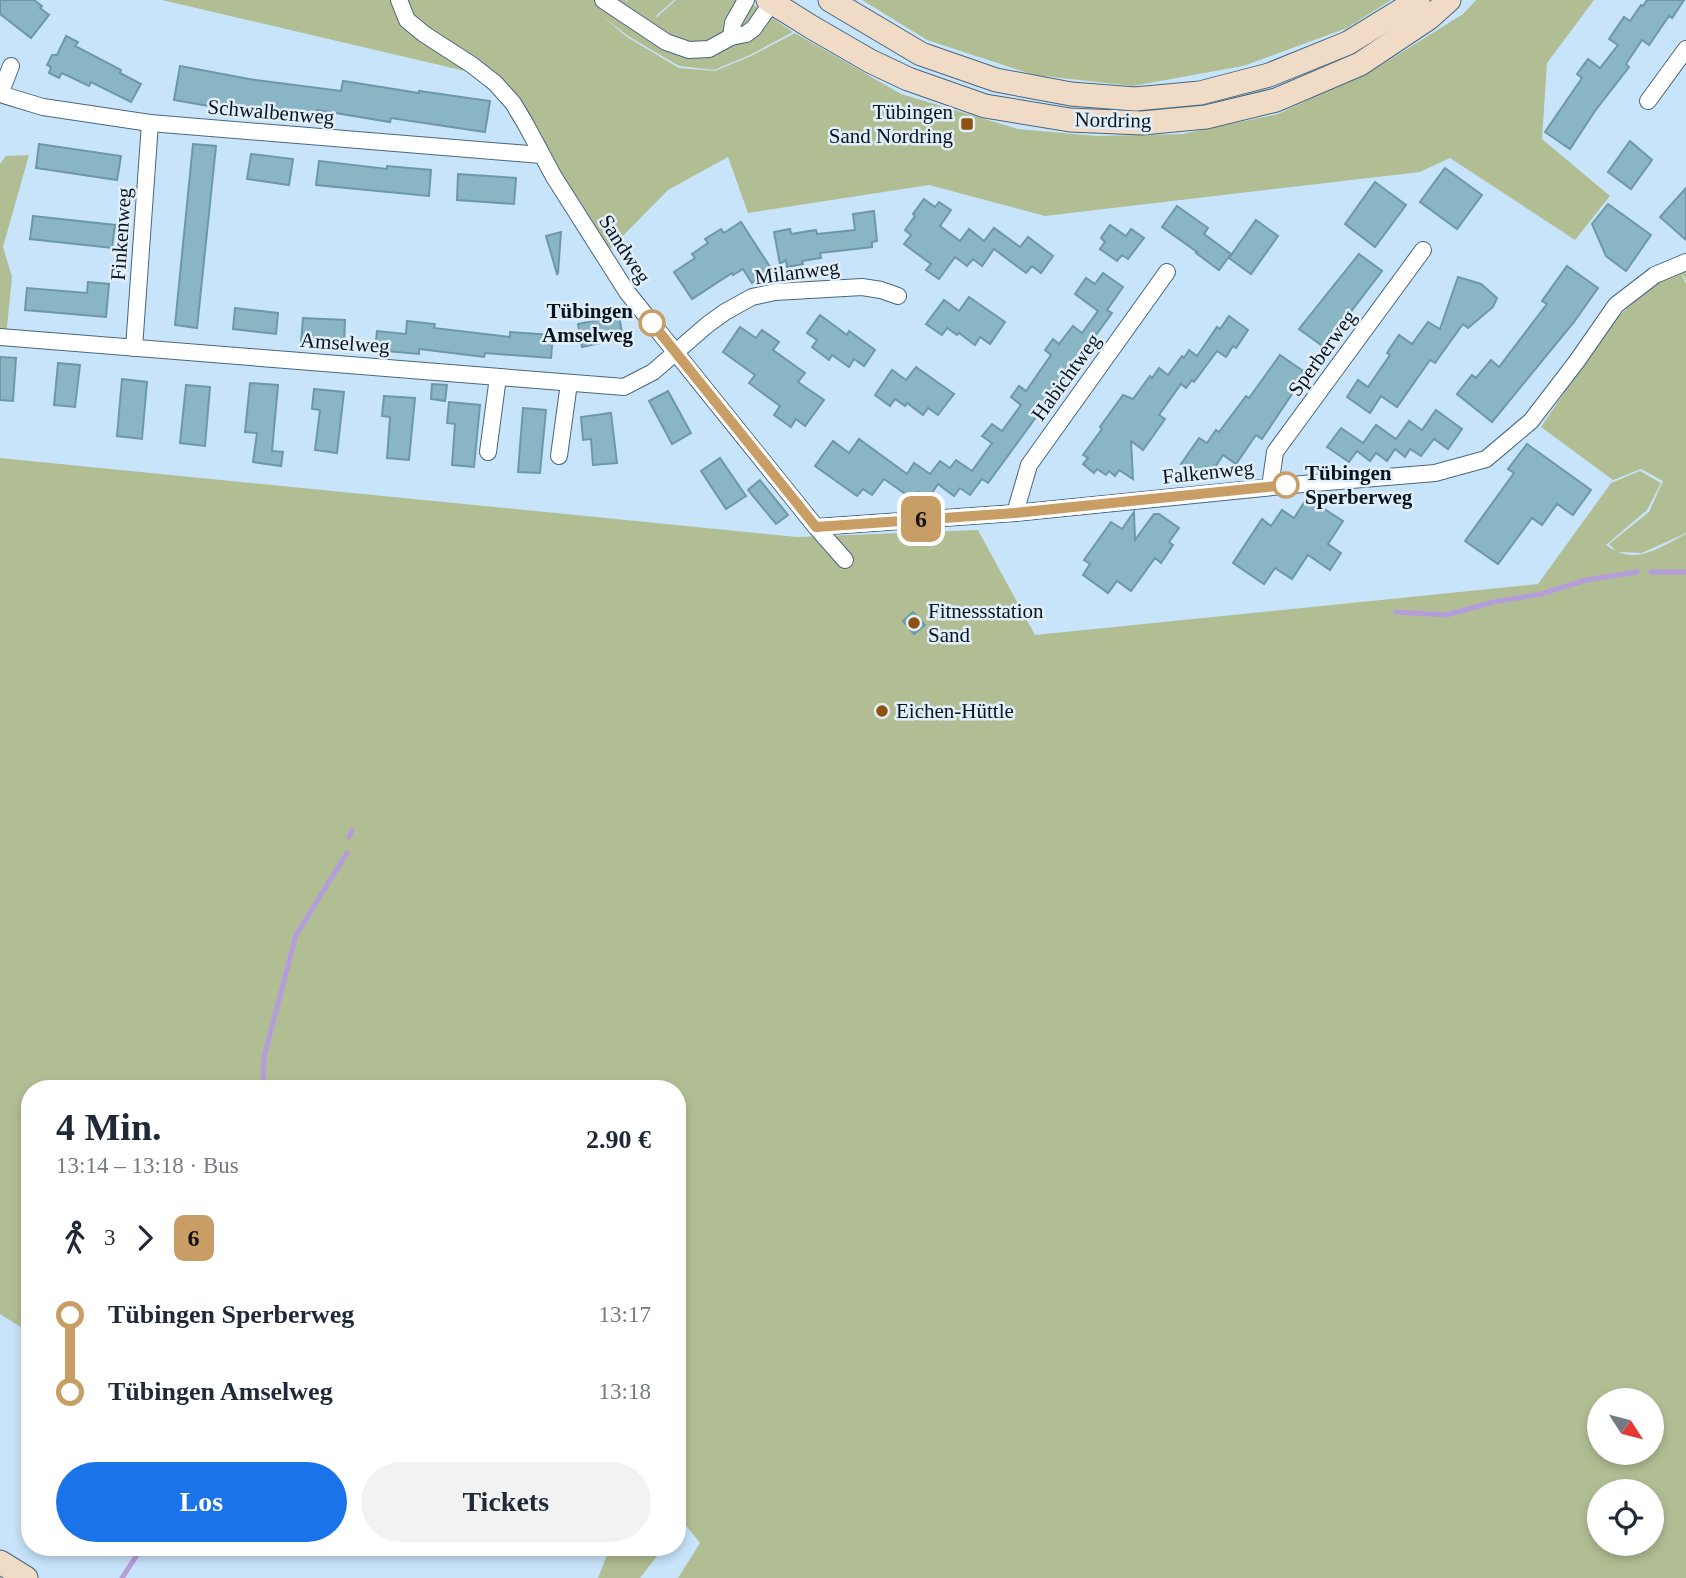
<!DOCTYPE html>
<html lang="de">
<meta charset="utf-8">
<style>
:root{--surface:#fff;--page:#f2f2f3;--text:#1f2937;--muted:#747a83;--accent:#1a73e8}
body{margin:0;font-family:"Times New Roman",serif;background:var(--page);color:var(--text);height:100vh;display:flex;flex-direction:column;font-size:26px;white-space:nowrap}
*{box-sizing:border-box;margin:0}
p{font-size:23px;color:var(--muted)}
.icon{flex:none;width:38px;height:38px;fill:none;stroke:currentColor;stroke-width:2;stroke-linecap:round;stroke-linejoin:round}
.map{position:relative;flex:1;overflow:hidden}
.side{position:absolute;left:21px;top:1080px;width:665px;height:476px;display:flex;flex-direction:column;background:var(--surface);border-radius:28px;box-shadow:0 4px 10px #0003}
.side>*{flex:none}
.badge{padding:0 14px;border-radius:10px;font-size:24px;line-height:46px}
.needle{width:46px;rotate:126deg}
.tools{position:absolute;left:1587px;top:1388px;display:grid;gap:14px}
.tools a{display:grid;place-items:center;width:77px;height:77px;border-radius:50%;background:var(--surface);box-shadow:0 4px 10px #0003;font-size:35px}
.map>.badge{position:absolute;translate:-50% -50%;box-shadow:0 0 0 4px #fff}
.legs{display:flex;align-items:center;gap:10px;height:77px;padding:0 35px;font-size:23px}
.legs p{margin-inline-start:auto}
.head{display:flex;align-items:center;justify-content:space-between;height:119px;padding:0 35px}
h1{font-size:38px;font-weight:700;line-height:52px}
.primary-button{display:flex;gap:14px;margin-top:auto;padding:14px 35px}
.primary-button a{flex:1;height:80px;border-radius:42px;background:var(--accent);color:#fff;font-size:28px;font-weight:700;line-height:80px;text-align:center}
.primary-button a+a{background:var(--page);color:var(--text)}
ul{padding:0 35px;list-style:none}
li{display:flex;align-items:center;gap:24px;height:77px;font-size:26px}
li i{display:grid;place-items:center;width:10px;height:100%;margin:0 9px;background:currentColor}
li i::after{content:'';width:18px;height:18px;margin:-9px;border:5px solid;border-radius:50%;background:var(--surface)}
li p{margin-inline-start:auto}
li:first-child i{background:linear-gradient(#0000 50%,currentColor 0)}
li:last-child i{background:linear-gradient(currentColor 50%,#0000 0)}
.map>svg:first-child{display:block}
</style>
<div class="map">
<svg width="1686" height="1578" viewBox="0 0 1686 1578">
<rect width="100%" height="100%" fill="#c8e4fa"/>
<g fill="#b1be94" fill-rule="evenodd">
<polygon points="162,0 625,0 628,2 627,0 674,0 656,16 657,17 676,0 746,0 793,32 750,55 714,70 679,66 628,36 602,16 627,37 679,68 715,71 751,56 795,33 901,94 1018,129 1097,136 1182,134 1278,114 1375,69 1463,14 1476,0 1594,0 1547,63 1542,139 1610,196 1575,240 1450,158 1420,172 1045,216 929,185 748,213 728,157 668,190 608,251 505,83 465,71"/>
<polygon points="862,0 1391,0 1347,28 1243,66 1133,86 1034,75 927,40"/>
<polygon points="29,155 3,247 12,277 6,337 0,337 0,164 6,156"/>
<polygon points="1686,269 1686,280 1681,273 1686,284 1686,533 1642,553 1617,552 1609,544 1649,512 1663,481 1641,469 1613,480 1541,427 1610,325 1648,288"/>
<path d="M0,458L797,537L978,530L1035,635L1538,584L1611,483L1640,471L1661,483L1647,510L1606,545C1635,567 1658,548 1686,534V1578H678L700,1543L684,1523L677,1530V1088H30V1333L0,1314ZM1600,1400H1652V1452H1600ZM1600,1491H1652V1544H1600Z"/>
<polygon points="610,1547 664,1547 640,1578 598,1578"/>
</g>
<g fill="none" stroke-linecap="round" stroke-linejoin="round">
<g stroke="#b59ddc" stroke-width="5">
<polyline points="1651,572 1686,572"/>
<polyline points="1396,612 1447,615 1493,602 1541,594 1586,580 1637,572"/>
<polyline points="349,837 352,830"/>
<polyline points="263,1088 264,1057 296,935 347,853"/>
<polyline points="122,1578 142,1547"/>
</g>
</g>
<g fill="#89b5c5" stroke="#6d98a7" stroke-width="2">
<polygon points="0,0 34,0 42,6 40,8 49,15 31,38 0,14"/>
<polygon points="1647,0 1684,0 1672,18 1669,16 1649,45 1642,40 1626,64 1629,67 1595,111 1570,149 1545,132 1582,78 1577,74 1588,59 1600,68 1618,45 1609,39 1624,17 1630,21 1641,5 1643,6"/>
<polygon points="66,36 78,42 75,46 121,70 120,73 141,84 131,102 91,82 89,86 62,73 59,78 49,73 51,67 47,65 52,55 57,55"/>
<polygon points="180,66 249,79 341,91 343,81 419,93 419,91 490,101 485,132 391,118 390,122 317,110 316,115 244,106 243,112 174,100"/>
<polygon points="1630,141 1652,160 1631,189 1608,172"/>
<polygon points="39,144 121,156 117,180 36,168"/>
<polygon points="193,144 216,146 197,328 175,325"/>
<polygon points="251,154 293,159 289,185 247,179"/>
<polygon points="319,161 387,169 387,166 431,170 429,196 316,185"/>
<polygon points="1445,168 1482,195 1457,229 1420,202"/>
<polygon points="458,174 516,178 514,204 457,200"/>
<polygon points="1375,182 1406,205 1375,247 1345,224"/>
<polygon points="1686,188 1686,240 1660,217"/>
<polygon points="924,199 935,207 939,202 951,210 940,226 960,241 969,229 984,241 994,228 1020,247 1028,237 1053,256 1041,273 1032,266 1026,273 994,249 982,266 973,259 967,266 955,257 939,279 926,270 931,264 904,244 911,235 905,230 915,216 913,214"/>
<polygon points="1608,204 1651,235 1626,271 1606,256 1592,224"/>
<polygon points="1177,206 1208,228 1204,234 1231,254 1219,270 1196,253 1197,252 1162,227"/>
<polygon points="874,211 877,241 872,242 872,247 820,253 821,258 802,261 803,264 787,267 786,260 780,264 774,232 790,229 791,234 816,230 817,234 855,230 853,214"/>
<polygon points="33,216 115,225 112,248 30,239"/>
<polygon points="1256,220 1278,236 1251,274 1229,258"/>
<polygon points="741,222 772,270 752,283 743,269 733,275 732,273 692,299 674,272 695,258 692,254 708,243 705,239 721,229 724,233"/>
<polygon points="1110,225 1126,236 1131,229 1144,238 1128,259 1122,255 1117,261 1100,249 1105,242 1101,238"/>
<polygon points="561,232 558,273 557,274 546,236"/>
<polygon points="1359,254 1382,271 1324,347 1299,329"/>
<polygon points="1567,266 1598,288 1574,322 1492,422 1457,394 1472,375 1476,378 1491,360 1499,367 1547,304 1542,301"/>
<polygon points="1103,273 1123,287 1107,310 1112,313 988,483 982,479 970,495 960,488 954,496 938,484 928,499 918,492 913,499 884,479 872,495 863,489 857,496 815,466 833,441 849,453 859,439 907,474 914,463 930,474 940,461 950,468 956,460 972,471 992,443 982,436 992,424 1002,431 1021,405 1011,397 1019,386 1026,391 1051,355 1045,350 1053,339 1059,344 1073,326 1082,333 1098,311 1075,294 1086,278 1095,284"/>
<polygon points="1458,277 1481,284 1497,298 1493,307 1468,328 1463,324 1435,363 1430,360 1397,407 1381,396 1370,413 1347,397 1358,380 1368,387 1390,355 1387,353 1399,335 1412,344 1428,322 1440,329"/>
<polygon points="88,282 109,284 106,317 25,310 27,288 87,293"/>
<polygon points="969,297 1005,322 990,344 980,337 975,345 959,333 957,335 947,328 942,335 926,324 944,300 959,311"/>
<polygon points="235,308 278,313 276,334 233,329"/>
<polygon points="820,315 847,335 849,331 875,350 864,366 854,359 849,367 832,355 829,360 812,347 817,340 807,333"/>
<polygon points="619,316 623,338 582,347 578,324"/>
<polygon points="1229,316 1248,330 1236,348 1233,346 1226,357 1217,351 1194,382 1192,380 1186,388 1181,384 1159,415 1165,419 1143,450 1131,441 1133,479 1119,470 1115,476 1109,471 1106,475 1097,469 1094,473 1083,464 1088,458 1083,455 1102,429 1100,427 1123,395 1133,399 1150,376 1152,378 1159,368 1168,375 1182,356 1184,358 1189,350 1197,356 1217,327 1220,329"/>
<polygon points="303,318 345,320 344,344 301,342"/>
<polygon points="407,321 435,324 434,328 510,337 510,332 553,335 551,358 485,353 484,357 419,349 419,354 375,350 377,331 406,334"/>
<polygon points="740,327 756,338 762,330 779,342 773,350 805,373 798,382 824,400 805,426 796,419 791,427 774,415 780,406 749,383 755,375 723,352"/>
<polygon points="1280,355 1306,373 1262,439 1256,435 1236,464 1223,455 1212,472 1205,467 1198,477 1181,464 1199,438 1207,443 1216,430 1219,432 1246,396 1249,398"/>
<polygon points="0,357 16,358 13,401 0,400"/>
<polygon points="58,363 80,365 75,407 54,405"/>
<polygon points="916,367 954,394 938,415 928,408 923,415 907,403 905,406 895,399 890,406 875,395 892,370 906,380"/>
<polygon points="122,379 147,382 142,439 117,436"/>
<polygon points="250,383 278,385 272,451 283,452 281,466 253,462 257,433 245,432"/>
<polygon points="432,384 447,385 445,401 431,399"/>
<polygon points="186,385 210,387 205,446 180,443"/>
<polygon points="314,389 344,392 337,453 315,450 320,410 312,409"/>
<polygon points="668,391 691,433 672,444 649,401"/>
<polygon points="384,396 415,398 409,460 387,458 390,417 382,416"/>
<polygon points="449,402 480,405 474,467 452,465 455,424 447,423"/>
<polygon points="523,408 546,410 540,473 518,472"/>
<polygon points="1436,410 1462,429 1448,449 1434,439 1421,456 1410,449 1405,457 1395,449 1387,461 1376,453 1370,461 1357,451 1349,462 1327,447 1341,428 1363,443 1376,425 1396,439 1409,421 1422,430"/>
<polygon points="611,413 617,463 593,465 591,439 583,440 581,417"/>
<polygon points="1527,444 1591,490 1573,515 1557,504 1542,525 1532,518 1498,564 1465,541 1514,473 1508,469"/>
<polygon points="720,458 746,496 726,509 701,471"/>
<polygon points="760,480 788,515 776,524 748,490"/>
<polygon points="1307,498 1343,521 1328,544 1341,553 1330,570 1308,555 1292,579 1275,568 1264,584 1233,563 1262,519 1271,526 1282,510 1294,518"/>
<polygon points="1134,512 1135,540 1154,514 1159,514 1179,528 1169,542 1173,545 1161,563 1155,558 1131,591 1117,581 1108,593 1083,575 1090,564 1084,560 1111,522 1122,529"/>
<polygon points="913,612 925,625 914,634 903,621"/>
</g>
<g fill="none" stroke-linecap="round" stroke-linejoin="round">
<g stroke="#48677e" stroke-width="18">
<g id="street">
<polyline points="399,0 407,20 424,34 472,65 495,83 513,103 525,123 554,177 627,292 816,527 845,560"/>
<polyline points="603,0 666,42 689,50 709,49 731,37 746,34 754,28 772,2 771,0"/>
<polyline points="731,37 733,23 746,0"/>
<polyline points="0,94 43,107 150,123 541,155"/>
<polyline points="0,94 11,66"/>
<polyline points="1648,101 1686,49"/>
<polyline points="0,337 624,387 653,372 707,325 725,312 752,297 775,292 862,287 881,290 898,296"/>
<polyline points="134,348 150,123"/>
<polyline points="488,452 498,377"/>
<polyline points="559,456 569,383"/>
<polyline points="1270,487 1275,452 1423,250"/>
<polyline points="1015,513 1029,465 1167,272"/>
<polyline points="816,527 1015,513 1303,484 1435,473 1486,459 1531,421 1577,361 1616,305 1655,275 1686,262"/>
</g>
</g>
<g stroke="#48677e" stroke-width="25">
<g id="secondary">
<polyline points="768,0 813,28 870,61 908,79 985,106 1070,120 1142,123 1206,117 1276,100 1360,64 1429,18 1449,0"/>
<polyline points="830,0 921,54 996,80 1071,94 1135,99 1200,93 1269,75 1348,43 1418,0"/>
<polyline points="0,1562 26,1578"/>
</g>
</g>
<use href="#street" stroke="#fff" stroke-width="16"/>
<use href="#secondary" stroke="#f0dbc7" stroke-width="23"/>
</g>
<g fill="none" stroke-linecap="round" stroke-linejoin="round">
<g stroke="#fff" stroke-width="16">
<polyline id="line-1" points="652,323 816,527 1015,513 1286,485"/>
</g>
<use href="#line-1" stroke="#c99d66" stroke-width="10"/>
</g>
<g fill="#8d5110" stroke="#e2effa" stroke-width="2.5">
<rect x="960" y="117" width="14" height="14" rx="3.5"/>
<circle cx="914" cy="623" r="7"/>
<circle cx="882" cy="711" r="7"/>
</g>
<g fill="#fff" stroke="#c99d66" stroke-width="3.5">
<circle cx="652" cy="323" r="12"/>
<circle cx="1286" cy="485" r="12"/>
</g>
<g text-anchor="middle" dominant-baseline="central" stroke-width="5" stroke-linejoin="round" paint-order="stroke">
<g font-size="21" fill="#08151e" stroke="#e2effa">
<text transform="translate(271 112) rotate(5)">Schwalbenweg</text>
<text transform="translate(1113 120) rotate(1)">Nordring</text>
<text transform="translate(121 234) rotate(-86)">Finkenweg</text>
<text transform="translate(625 249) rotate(57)">Sandweg</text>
<text transform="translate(797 272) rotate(-7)">Milanweg</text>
<text transform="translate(345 343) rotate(4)">Amselweg</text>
<text transform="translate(1322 353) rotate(-54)">Sperberweg</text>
<text transform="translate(1066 377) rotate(-54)">Habichtweg</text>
<text transform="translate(1208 472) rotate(-6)">Falkenweg</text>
</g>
<g font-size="21" fill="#08151e" stroke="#e2effa" text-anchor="start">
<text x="953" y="112" text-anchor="end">Tübingen<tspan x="953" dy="24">Sand Nordring</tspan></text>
<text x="928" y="611">Fitnessstation<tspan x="928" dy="24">Sand</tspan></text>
<text x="896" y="711">Eichen-Hüttle</text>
</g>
<g font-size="21" font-weight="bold" fill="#08151e" stroke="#e2effa" text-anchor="end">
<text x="633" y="311">Tübingen<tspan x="633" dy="24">Amselweg</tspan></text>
<text x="1305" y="473" text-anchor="start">Tübingen<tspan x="1305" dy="24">Sperberweg</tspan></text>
</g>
</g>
</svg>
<div class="tools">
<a><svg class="needle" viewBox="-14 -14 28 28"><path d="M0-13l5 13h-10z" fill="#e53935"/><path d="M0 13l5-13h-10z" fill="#747a83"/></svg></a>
<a><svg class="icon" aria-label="locate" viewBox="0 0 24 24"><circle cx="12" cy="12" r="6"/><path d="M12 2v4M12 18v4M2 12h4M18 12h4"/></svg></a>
</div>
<b class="badge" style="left:921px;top:519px;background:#c99d66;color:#111">6</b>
<section class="side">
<div class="head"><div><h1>4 Min.</h1><p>13:14 – 13:18 · Bus</p></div><b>2.90 €</b></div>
<div class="legs"><svg class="icon" aria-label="walk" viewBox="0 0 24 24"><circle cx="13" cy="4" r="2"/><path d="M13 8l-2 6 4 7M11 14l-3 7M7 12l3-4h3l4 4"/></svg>3<svg class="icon" aria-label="forward" viewBox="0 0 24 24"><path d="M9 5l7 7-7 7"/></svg><b class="badge" style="background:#c99d66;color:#111">6</b></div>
<ul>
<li><i style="color:#c99d66"></i><b>Tübingen Sperberweg</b><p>13:17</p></li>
<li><i style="color:#c99d66"></i><b>Tübingen Amselweg</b><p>13:18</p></li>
</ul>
<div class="primary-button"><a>Los</a><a>Tickets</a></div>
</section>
</div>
